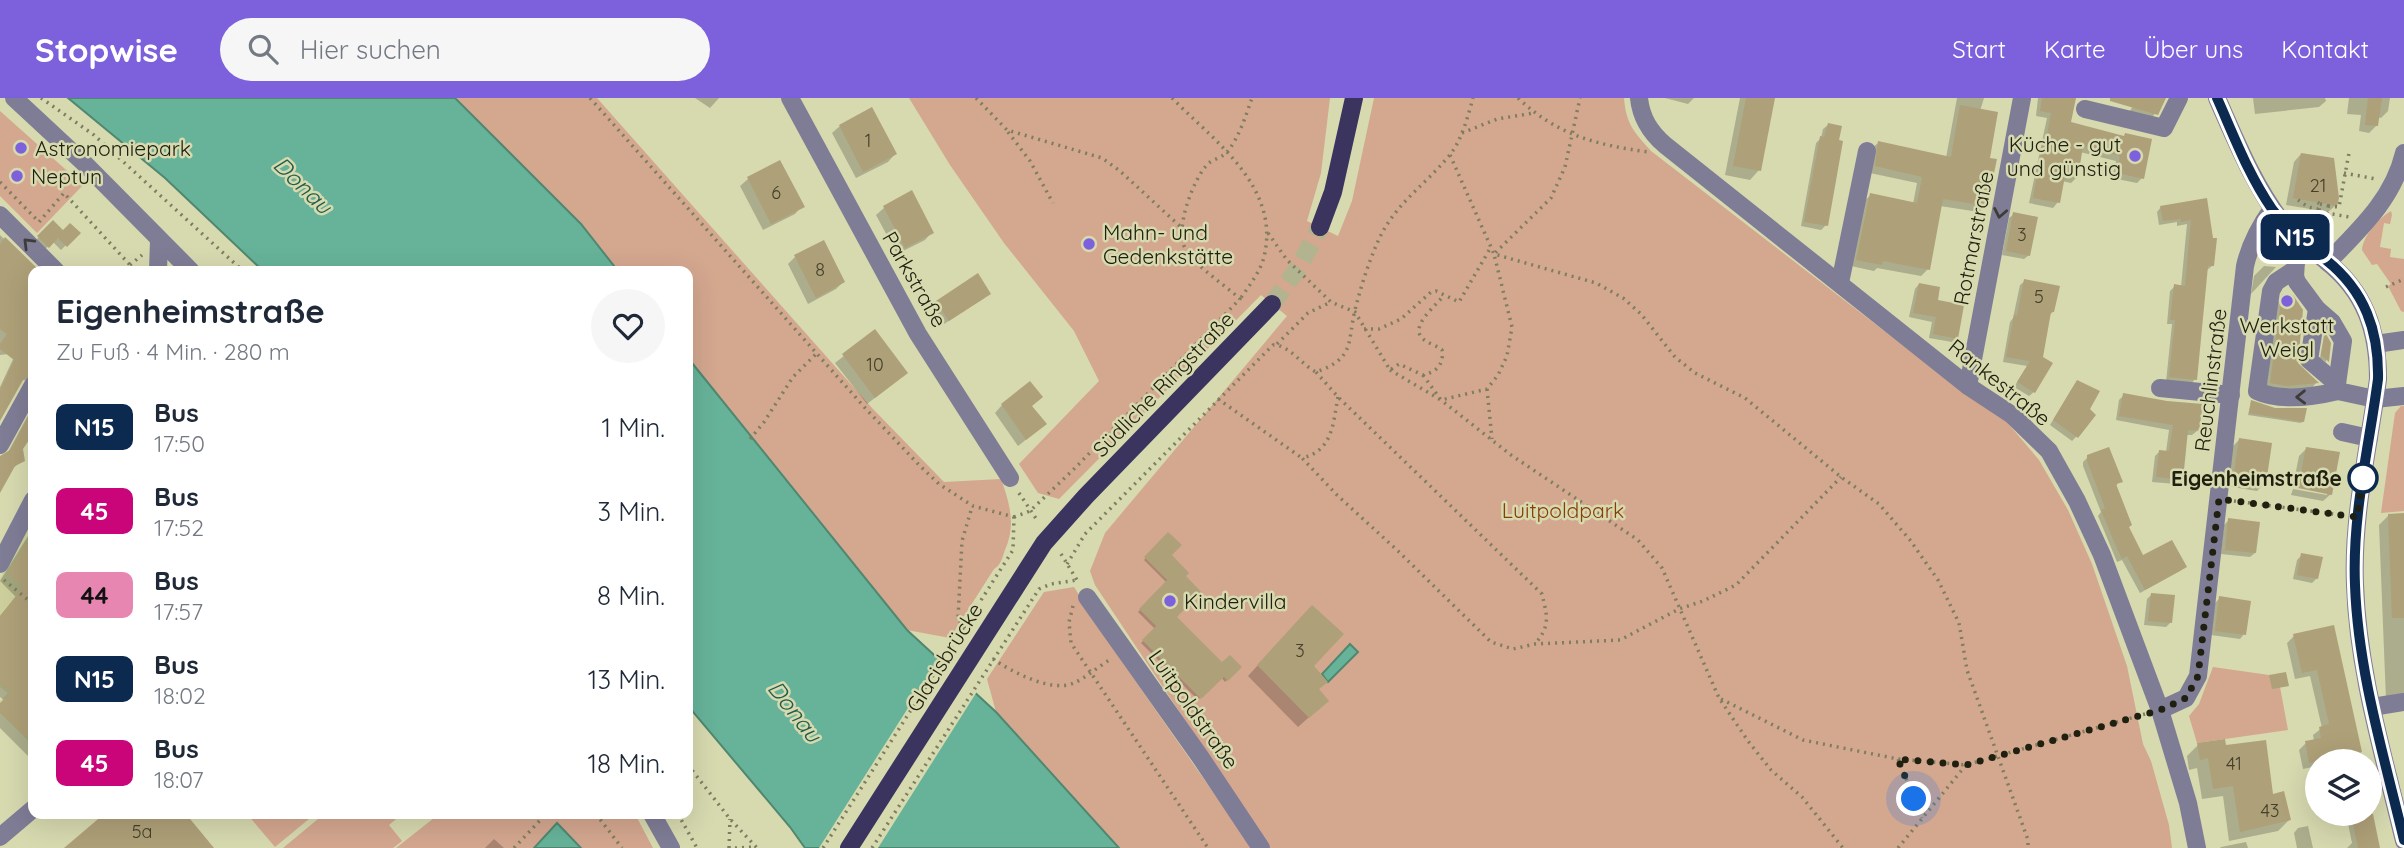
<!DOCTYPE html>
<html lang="de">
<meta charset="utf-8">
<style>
:root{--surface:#fff;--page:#f6f6f7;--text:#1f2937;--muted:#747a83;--accent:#7d61dc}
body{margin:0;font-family:Quicksand,sans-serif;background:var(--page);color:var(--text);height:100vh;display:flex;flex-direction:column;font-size:26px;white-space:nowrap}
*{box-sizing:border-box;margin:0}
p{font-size:23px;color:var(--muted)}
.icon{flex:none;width:38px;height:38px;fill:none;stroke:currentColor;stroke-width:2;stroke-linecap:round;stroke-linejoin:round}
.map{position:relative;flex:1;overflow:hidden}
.details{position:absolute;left:28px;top:168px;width:665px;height:553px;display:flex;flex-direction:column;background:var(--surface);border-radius:14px;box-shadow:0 7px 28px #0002}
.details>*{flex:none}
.badge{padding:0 14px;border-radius:10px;font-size:24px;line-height:46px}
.fabs{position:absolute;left:2305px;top:651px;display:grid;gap:14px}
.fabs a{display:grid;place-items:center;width:77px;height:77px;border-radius:50%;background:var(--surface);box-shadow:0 7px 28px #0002;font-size:35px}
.you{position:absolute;width:35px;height:35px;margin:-18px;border:5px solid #fff;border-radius:50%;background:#1a73e8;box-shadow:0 0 0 10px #1a73e833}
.map>.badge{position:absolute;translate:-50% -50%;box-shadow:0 0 0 4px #fff}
.round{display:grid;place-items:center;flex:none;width:74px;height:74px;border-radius:37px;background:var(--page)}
.head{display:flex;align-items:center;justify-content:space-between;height:119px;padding:0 28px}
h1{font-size:33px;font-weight:700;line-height:52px}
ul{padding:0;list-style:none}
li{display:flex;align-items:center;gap:21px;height:84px;padding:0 28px}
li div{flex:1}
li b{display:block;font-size:26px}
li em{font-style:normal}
li .badge{min-width:77px;font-weight:700;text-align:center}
header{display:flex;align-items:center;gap:42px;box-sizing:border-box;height:98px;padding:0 35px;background:var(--accent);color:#fff}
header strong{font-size:33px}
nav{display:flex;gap:38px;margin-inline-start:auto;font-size:24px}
.search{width:490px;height:63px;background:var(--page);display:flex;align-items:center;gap:18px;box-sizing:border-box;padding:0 24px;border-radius:38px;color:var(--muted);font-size:26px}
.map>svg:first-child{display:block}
</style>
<header>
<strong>Stopwise</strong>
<div class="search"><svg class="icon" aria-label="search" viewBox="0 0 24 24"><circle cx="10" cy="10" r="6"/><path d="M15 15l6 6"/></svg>Hier suchen</div>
<nav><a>Start</a><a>Karte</a><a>Über uns</a><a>Kontakt</a></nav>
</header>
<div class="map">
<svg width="2404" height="750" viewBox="0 0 2404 750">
<rect width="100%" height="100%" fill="#d7d9af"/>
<polygon fill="#cccf9c" points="33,415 33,647 0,615 0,603 8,595 0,589 0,481"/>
<g fill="#d4a78f">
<path d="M455,0H597L872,310L944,384L1001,381C1010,406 1016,427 1005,452C1002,460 1001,467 994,471L950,540L907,532L688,260V173H618L581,126Z"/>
<path d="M909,0H1330L1321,75L1307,123L1338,138L1352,103L1374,0H1624C1626,26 1634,34 1651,53L1962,293L2006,323L2039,362L2068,412L2092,466L2127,568L2143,646L2151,663L2169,727L2172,750H1270L1095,487L1090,473L1105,435L1287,218L1261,197L1059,401L1038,395L1019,366L1099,283L1074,233L1004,145L950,67Z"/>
<polygon points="0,13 83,87 37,135 0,98"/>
<path d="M2391,113L2392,117L2390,126L2384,125L2380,149L2391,151L2390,159L2404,161V214L2401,213L2388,188L2391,186L2377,166L2372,167L2362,152C2363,138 2379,120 2391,113Z"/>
<polygon points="2401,308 2404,308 2404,413 2381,415 2395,315"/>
<polygon points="1074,489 1120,561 1252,750 1119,750 996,614 987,581 1044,494"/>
<polygon points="2213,569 2269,577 2280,589 2288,632 2197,645 2189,618 2199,606"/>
<polygon points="247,716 315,716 275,749"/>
<polygon points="324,716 402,716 389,727 402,743 393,750 283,750"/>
<polygon points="439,716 635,716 653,750 581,750 557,725 534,750 396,750"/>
</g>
<g fill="#66b399" stroke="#518770" stroke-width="2">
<polygon points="68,0 455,0 581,126 618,173 263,173 165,80"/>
<polygon points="688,260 907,532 996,614 1119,750 805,750 790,729 688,608"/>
<polygon points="1350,546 1358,554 1328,584 1322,576"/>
<polygon points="557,725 581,750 534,750"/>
</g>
<polygon fill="#d7d9af" points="941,558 978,592 878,750 819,750"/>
<g fill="#0003">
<polygon points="695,0 719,0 710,10"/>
<polygon points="1665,0 1694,0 1688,6"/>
<polygon points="1740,0 1774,0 1759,72 1750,82 1725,77"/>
<polygon points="1957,0 1984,0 1980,13 1988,61 1986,108 1979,114 1940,108 1928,171 1921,178 1877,170 1874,173 1851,168 1864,103 1871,97 1913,106 1917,85 1870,75 1871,51 1878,45 1946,60"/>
<polygon points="2038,0 2059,0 2069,25 2123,39 2142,80 2137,85 2112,80 2116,63 2080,54 2077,79 2071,85 2062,83 2058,104 2053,110 2029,105 2047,20 2036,18"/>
<polygon points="2139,0 2164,0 2152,20 2129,14"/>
<polygon points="2253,0 2325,0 2326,3 2319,9 2255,16"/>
<polygon points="2349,0 2390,0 2388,13 2381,20 2377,19 2376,28 2369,35 2359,33 2361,17 2347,16"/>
<polygon points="1828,27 1826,127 1821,132 1801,128 1816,45 1821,40 1823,31"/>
<polygon points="840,28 895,56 888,64 856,80 832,35"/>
<polygon points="2301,56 2336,107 2328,114 2286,107 2294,64"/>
<polygon points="779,64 802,108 795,116 763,132 740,88 748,81"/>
<polygon points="912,95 932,134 925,142 897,156 876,117 884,110"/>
<polygon points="2205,102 2212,168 2207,172 2195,281 2191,286 2166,284 2172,226 2167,226 2170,193 2175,188 2181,189 2187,126 2177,128 2177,124 2159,127 2157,114 2161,109"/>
<polygon points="2014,116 2029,157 2024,161 2002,157 2009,120"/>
<polygon points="53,125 63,135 78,135 61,152 53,144 43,153 34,144"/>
<polygon points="0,137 35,171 33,173 33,283 21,282 0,320 0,289 16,255 0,257"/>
<polygon points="795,159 843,184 836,191 808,206 788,166"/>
<polygon points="2264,168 2276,169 2251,196 2254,178"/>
<polygon points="2025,183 2053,214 2048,218 2034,294 2029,298 2014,289 2027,268 2003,264 2010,224 2013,220 2020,187"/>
<polygon points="1919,186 1936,203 1956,240 1952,244 1929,240 1932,224 1909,219 1915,191"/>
<polygon points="2283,198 2296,266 2316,285 2310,292 2264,292 2276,205"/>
<polygon points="984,200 944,226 932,209 937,204"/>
<polygon points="874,234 898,282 867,306 835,265"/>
<polygon points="2324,237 2329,246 2326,264 2320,260"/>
<polygon points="2073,289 2076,339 2072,343 2050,327"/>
<polygon points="2124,297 2197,333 2192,337 2186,337 2181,381 2176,386 2152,384 2155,358 2160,353 2166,354 2169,332 2116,322 2119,302"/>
<polygon points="2251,304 2303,323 2301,325 2248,317"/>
<polygon points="1002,307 1031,309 1037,333 1018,348 995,315"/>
<polygon points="33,308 33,333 21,351 23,362 12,371 0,391 0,361 7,356"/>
<polygon points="2239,342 2265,385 2257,393 2226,388 2232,349"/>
<polygon points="2306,351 2331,396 2323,403 2291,397 2293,391 2327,397 2327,394 2293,388 2299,358"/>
<polygon points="2088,359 2120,383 2115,389 2128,430 2143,460 2185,469 2180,473 2140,495 2122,462 2117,464 2098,418 2101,414 2083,368 2083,364"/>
<polygon points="2389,417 2404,417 2404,602 2386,602 2379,427"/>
<polygon points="2229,422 2255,455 2250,459 2221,456 2224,427"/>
<polygon points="33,430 33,510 28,521 33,526 33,663 0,630 0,607 5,603 0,599 0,518 16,499 0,483"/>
<polygon points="1168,436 1174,519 1222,567 1240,569 1225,584 1221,579 1198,602 1141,545 1155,531 1138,514 1167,485 1144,462"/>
<polygon points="2302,457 2317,480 2312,485 2293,481 2297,462"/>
<polygon points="2152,496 2170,525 2166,529 2144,527 2147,501"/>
<polygon points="2220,500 2244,536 2240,541 2211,537 2215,505"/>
<polygon points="1302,519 1312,568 1317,612 1298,629 1248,578"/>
<polygon points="2333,529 2361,654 2354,661 2317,663 2317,668 2303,671 2299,652 2306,645 2314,643 2313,637 2322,630 2310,578 2295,581 2287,545 2294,538"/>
<polygon points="2198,647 2224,649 2272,698 2289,722 2278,733 2229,743 2223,698 2202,701 2197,670 2189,672 2187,658"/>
<polygon points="2370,708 2379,750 2347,750 2352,745 2346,716 2370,716"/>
<polygon points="2308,728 2313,750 2297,750 2294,735 2298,730"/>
<polygon points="494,741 504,750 485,750"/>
<polygon points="2246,744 2248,750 2220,750 2221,749"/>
</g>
<g fill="#aea078">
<polygon points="1746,0 1775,0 1761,73 1733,68"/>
<polygon points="2042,0 2076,0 2071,24 2124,38 2125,35 2152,41 2144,81 2117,75 2120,58 2083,48 2078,80 2065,78 2060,105 2033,100 2043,43 2046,43 2051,15 2040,13"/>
<polygon points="2110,0 2166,0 2158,17 2110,3"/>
<polygon points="2368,0 2382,0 2378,28 2365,27"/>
<polygon points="1960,7 1998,14 1990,60 1997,61 1987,108 1943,101 1930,172 1883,163 1882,167 1856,162 1870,95 1917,105 1922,79 1875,68 1878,43 1951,59"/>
<polygon points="872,9 897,56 863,74 839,27"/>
<polygon points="1828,25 1842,28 1839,42 1843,43 1828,128 1804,124 1820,38 1824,39"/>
<polygon points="2301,55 2334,60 2339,100 2337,108 2293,100"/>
<polygon points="780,62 805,109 771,126 747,79"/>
<polygon points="912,92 934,135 905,150 883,108"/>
<polygon points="2207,100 2213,140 2217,140 2214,168 2208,168 2197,282 2169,279 2175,222 2170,222 2174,186 2185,188 2191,122 2181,124 2181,121 2163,123 2160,108"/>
<polygon points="2013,114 2038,119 2030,158 2006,153"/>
<polygon points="53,122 63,132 70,125 81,135 67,149 58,140 49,150 37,138"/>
<polygon points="5,139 37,170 33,173 33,276 23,282 0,323 0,292 14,262 0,251 0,246 7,236 0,231 0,147"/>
<polygon points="824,142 845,184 816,200 794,157"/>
<polygon points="978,175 991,196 949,223 936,203"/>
<polygon points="2024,181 2060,188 2054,214 2051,214 2043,259 2053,265 2035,295 2017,284 2030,263 2006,259 2014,217 2017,218"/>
<polygon points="1919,185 1940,189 1938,202 1964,207 1958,241 1933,236 1936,219 1913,215"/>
<polygon points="2282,196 2293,197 2303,212 2298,265 2319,285 2287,288 2270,285"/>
<polygon points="875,231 908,275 875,300 842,256"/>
<polygon points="2325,234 2331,245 2329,264 2321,257"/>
<polygon points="2077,282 2100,293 2090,311 2096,317 2078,340 2053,322"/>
<polygon points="1030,283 1043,299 1032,308 1047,326 1026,342 1001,306"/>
<polygon points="2123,295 2167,303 2203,306 2199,333 2188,332 2183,382 2156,379 2159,352 2169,353 2173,327 2119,318"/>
<polygon points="2251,302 2275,310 2307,310 2304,324 2249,315"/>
<polygon points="33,310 33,336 23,351 25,363 15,368 0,395 0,358 10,352"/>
<polygon points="2239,340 2272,345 2266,386 2233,381"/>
<polygon points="2109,349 2123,384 2116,386 2132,427 2129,429 2143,457 2172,442 2187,469 2145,492 2127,458 2122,461 2115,446 2101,412 2105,410 2087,363 2087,357"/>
<polygon points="2306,349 2340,354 2332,397 2298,390"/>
<polygon points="2404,415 2404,520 2392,520 2388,416"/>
<polygon points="2228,420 2260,424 2256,455 2225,452"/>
<polygon points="1168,434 1182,447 1172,457 1189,475 1186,478 1201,494 1177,519 1222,564 1230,557 1242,569 1228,583 1224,579 1201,601 1142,542 1156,528 1139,511 1167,482 1144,459"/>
<polygon points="33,435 33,514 30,521 33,523 33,646 0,614 0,605 12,594 0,585 0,518 23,489 8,474"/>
<polygon points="2301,455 2323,459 2318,481 2297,477"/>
<polygon points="2151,495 2175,497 2172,525 2148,523"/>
<polygon points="2219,498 2251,503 2246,537 2215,533"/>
<polygon points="1312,507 1344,536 1314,568 1328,584 1319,591 1329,603 1309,620 1257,567"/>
<polygon points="2334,527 2362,654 2309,665 2305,643 2321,640 2319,629 2329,626 2317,572 2302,575 2293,536"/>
<polygon points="2286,574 2289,588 2272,591 2269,577"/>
<polygon points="2225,641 2226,647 2266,642 2273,696 2284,693 2291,722 2240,734 2233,688 2213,691 2208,660 2200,662 2197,645"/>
<polygon points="104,716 186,716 214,750 64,750"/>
<polygon points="2351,716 2373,716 2380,750 2358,750"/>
</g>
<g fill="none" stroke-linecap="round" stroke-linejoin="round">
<polyline stroke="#b2b48f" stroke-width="18" stroke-dasharray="18 9" stroke-linecap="butt" points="1272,206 1299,169 1320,129"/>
<g stroke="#7d7e61" stroke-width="3.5" stroke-dasharray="2 5" stroke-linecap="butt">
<polyline points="41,0 94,37 243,173"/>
<polyline points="590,0 866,311 920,368 939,386 973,408 1014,419"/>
<polyline points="976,0 1007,32 1102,60 1120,73 1183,131"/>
<path d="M1172,0C1215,44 1281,89 1264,159C1260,174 1249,188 1240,201"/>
<path d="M1518,0C1557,37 1596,47 1649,54"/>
<polyline points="1008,34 1030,63 1053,105"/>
<polyline points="1462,35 1497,21 1534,15"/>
<polyline points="1450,57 1494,156 1596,185 1623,200 1641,216 1675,259 1695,275 1745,300 1841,379 1879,406 1910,442 1938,482 1959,525 1967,572 2028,742 2028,750"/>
<polyline points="2344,75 2376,81"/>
<polyline points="0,84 39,124 64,95 130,167 125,173"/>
<polyline points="2298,102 2308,109 2318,111"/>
<polyline points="2320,106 2328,108 2327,115 2349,119"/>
<polyline points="2328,108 2339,109 2349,55"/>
<polyline points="2317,126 2320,106 2317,104"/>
<polyline points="2318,128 2321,138"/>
<path d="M1268,135L1287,162L1331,204L1355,214L1390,272L1399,266L1423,277C1437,274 1444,266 1442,252C1436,247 1427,245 1422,240C1410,227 1437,207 1444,197"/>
<polyline points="130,167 142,157"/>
<polyline points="2386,189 2404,181"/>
<polyline points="1364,231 1379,231 1401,221 1431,194 1436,193 1459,204 1491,149"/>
<polyline points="1277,246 1308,215 1331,204"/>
<polyline points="1390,272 1441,302 1487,291 1498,277 1507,258 1512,229 1494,156 1551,100 1565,69 1580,0"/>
<path d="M1316,274L1338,299L1542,496C1547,518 1551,527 1535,546"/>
<polyline points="1423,277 1441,302 1511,357 1638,442 1662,470 1719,600 1748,643 1771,672 1802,699 1843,750"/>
<polyline points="1487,291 1492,341"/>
<path d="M1338,299C1333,325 1333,353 1302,360L1337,397L1398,453L1491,544L1513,551L1535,546L1620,542L1679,511L1703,503L1736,487L1841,379"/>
<polyline points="1218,301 1302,360"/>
<polyline points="750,341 764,324 793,279 817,255"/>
<polyline points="1019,395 1037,422"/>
<polyline points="2234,403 2341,417"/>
<path d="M1014,419L1030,413L1075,370L1240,201C1223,185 1198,171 1185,150C1174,132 1194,78 1209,65C1214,61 1223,59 1227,54C1239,40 1246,17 1252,0"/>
<polyline points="1061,456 1077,482"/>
<path d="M1067,466L1085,436L1273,247C1288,246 1302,267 1316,274C1355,260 1347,246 1355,212C1361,188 1369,163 1379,141C1396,105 1424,88 1448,59C1461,45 1468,18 1473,0"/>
<polyline points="4,482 33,506"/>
<polyline points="1073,508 1069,524 1071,545 1208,750"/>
<polyline points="969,536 958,521 962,443 972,409"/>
<path d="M993,561C1012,574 1052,595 1074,585C1087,579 1099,568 1111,561"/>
<polyline points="1721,601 1803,642 1898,661 1966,667 2145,616"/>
<polyline points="1898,661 1922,720"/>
<polyline points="688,667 730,721 757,750"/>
<polyline points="596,716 622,750"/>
<polyline points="678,716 697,750"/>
<polyline points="514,750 546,716"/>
<polyline points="729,750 730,721"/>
<polyline points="735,750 754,749"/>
<polyline points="823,750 1013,452 1014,419"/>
<polyline points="872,750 1039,491 1051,486 1077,482"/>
<polyline points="1898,750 1966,667"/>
</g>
<g stroke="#7f7c96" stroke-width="18">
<polyline points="14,0 84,65 191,173"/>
<polyline points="790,0 918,236 1010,380"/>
<path d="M1639,0C1641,20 1650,34 1665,47L1968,288L2012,317L2049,353L2077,403L2102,457L2160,612L2188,705L2197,750"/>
<path d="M2217,0C2237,45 2254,88 2285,128C2297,142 2312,151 2326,163C2365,193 2378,233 2378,281C2369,349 2352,418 2355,487C2358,574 2384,658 2404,743"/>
<polyline points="2085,11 2164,30 2179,0"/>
<polyline points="0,117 56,173"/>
<polyline points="2305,148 2296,164 2295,178 2297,184 2317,211 2332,224 2343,243 2337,286 2338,293 2375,301 2404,298"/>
<path d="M2328,164C2360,131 2393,101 2404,55"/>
<path d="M2294,172L2276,184L2271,193L2257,293C2281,304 2313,299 2338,293"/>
<polyline points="158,173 159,142"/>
<polyline points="1840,185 1867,53"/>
<polyline points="2317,211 2309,262 2337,286"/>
<polyline points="2376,246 2404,242"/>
<polyline points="1968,288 2022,0"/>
<polyline points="2160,290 2231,297"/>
<polyline points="2342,334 2369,340"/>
<polyline points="0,347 33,287"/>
<polyline points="0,466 33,402"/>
<polyline points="1087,499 1201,660 1261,750"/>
<polyline points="2372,609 2404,604"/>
<path d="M2160,612L2186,600L2198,578L2245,168C2250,146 2260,128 2272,111"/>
<polyline points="652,716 671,750"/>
<polyline points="0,739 33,711"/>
</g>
<g stroke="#3b345f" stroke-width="18">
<polyline points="1320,129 1333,94 1354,0"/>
<polyline points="849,750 1044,445 1086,398 1272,206"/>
</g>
</g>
<defs><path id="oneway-chevron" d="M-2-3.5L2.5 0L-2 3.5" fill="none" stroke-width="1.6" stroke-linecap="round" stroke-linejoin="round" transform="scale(1.75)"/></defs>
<g stroke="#3c3c38">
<use href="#oneway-chevron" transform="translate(2000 115) rotate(101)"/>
<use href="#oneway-chevron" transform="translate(28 145) rotate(-135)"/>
<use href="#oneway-chevron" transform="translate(2301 299) rotate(179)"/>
</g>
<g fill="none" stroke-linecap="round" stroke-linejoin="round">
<g stroke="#fff" stroke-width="16">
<path id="line" d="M2217,0C2234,38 2248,76 2272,111C2288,132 2305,146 2326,162C2365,193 2379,233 2378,281C2369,349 2352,417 2355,487C2358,573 2384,658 2404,742"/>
</g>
<use href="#line" stroke="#0c294f" stroke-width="10"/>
<polyline stroke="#202010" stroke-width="7" stroke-dasharray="0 12.6" points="1914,701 1898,661 1966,667 2160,612 2186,600 2198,578 2219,401 2357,419 2363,380"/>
</g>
<g fill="#7d61dc" stroke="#d7d9af" stroke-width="2.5">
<circle cx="21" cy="50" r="7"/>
<circle cx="2135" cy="58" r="7"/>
<circle cx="17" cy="78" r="7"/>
<circle cx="1089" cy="146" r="7"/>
<circle cx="2287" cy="203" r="7"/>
<circle cx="1170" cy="503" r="7"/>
</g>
<circle fill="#fff" stroke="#0c294f" stroke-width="3.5" cx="2363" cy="380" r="14"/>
<g text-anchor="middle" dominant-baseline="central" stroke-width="5" stroke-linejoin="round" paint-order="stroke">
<g font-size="18" fill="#44402a">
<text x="868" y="42">1</text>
<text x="2318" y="87">21</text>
<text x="776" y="94">6</text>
<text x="2022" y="136">3</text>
<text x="820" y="171">8</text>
<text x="2039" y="198">5</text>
<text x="875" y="266">10</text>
<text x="1300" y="552">3</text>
<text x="2234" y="665">41</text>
<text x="2270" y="712">43</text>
<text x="142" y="733">5a</text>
</g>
<g font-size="21" fill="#202010" stroke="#d7d9af" text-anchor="start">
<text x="2121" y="46" text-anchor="end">Küche - gut<tspan x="2121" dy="24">und günstig</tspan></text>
<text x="35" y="50">Astronomiepark</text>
<text x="31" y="78">Neptun</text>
<text x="1103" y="134">Mahn- und<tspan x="1103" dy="24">Gedenkstätte</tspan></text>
<text x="2287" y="227" text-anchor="middle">Werkstatt<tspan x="2287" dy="24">Weigl</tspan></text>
<text x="1184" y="503">Kindervilla</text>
</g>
<g font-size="21" fill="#202010" stroke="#d7d9af">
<text transform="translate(1973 140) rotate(-79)">Rotmarstraße</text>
<text transform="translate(915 181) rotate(60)">Parkstraße</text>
<text transform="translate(2210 282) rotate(-83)">Reuchlinstraße</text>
<text transform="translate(2000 284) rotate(39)">Rankestraße</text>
<text transform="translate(1163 286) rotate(-46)">Südliche Ringstraße</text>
<text transform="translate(944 559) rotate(-58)">Glacisbrücke</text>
<text transform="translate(1194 611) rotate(55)">Luitpoldstraße</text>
</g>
<g font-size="21" font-weight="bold" fill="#202010" stroke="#d7d9af" text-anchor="end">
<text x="2342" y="380">Eigenheimstraße</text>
</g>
<g font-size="21" fill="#873e05" stroke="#d7d9af">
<text x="1563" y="412">Luitpoldpark</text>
</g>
<g font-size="23" font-style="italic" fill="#205d4b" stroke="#d7d9af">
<text transform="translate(303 87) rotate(44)">Donau</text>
<text transform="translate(795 613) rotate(52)">Donau</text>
</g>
</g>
</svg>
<div class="fabs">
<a><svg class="icon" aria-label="layers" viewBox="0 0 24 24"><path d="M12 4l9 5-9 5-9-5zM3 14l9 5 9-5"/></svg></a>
</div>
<div class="you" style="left:1914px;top:701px"></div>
<b class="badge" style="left:2295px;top:139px;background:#0c294f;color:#fff">N15</b>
<section class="details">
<div class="head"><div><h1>Eigenheimstraße</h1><p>Zu Fuß · 4 Min. · 280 m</p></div><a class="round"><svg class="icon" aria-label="heart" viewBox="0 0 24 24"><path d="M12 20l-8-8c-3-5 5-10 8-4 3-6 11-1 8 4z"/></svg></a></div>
<ul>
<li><span class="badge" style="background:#0c294f;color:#fff">N15</span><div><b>Bus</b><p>17:50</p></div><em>1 Min.</em></li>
<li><span class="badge" style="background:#ca0479;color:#fff">45</span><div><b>Bus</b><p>17:52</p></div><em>3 Min.</em></li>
<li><span class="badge" style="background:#e787b1;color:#111">44</span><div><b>Bus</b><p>17:57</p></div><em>8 Min.</em></li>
<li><span class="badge" style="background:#0c294f;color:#fff">N15</span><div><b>Bus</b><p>18:02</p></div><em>13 Min.</em></li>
<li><span class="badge" style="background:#ca0479;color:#fff">45</span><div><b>Bus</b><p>18:07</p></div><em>18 Min.</em></li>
</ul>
</section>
</div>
